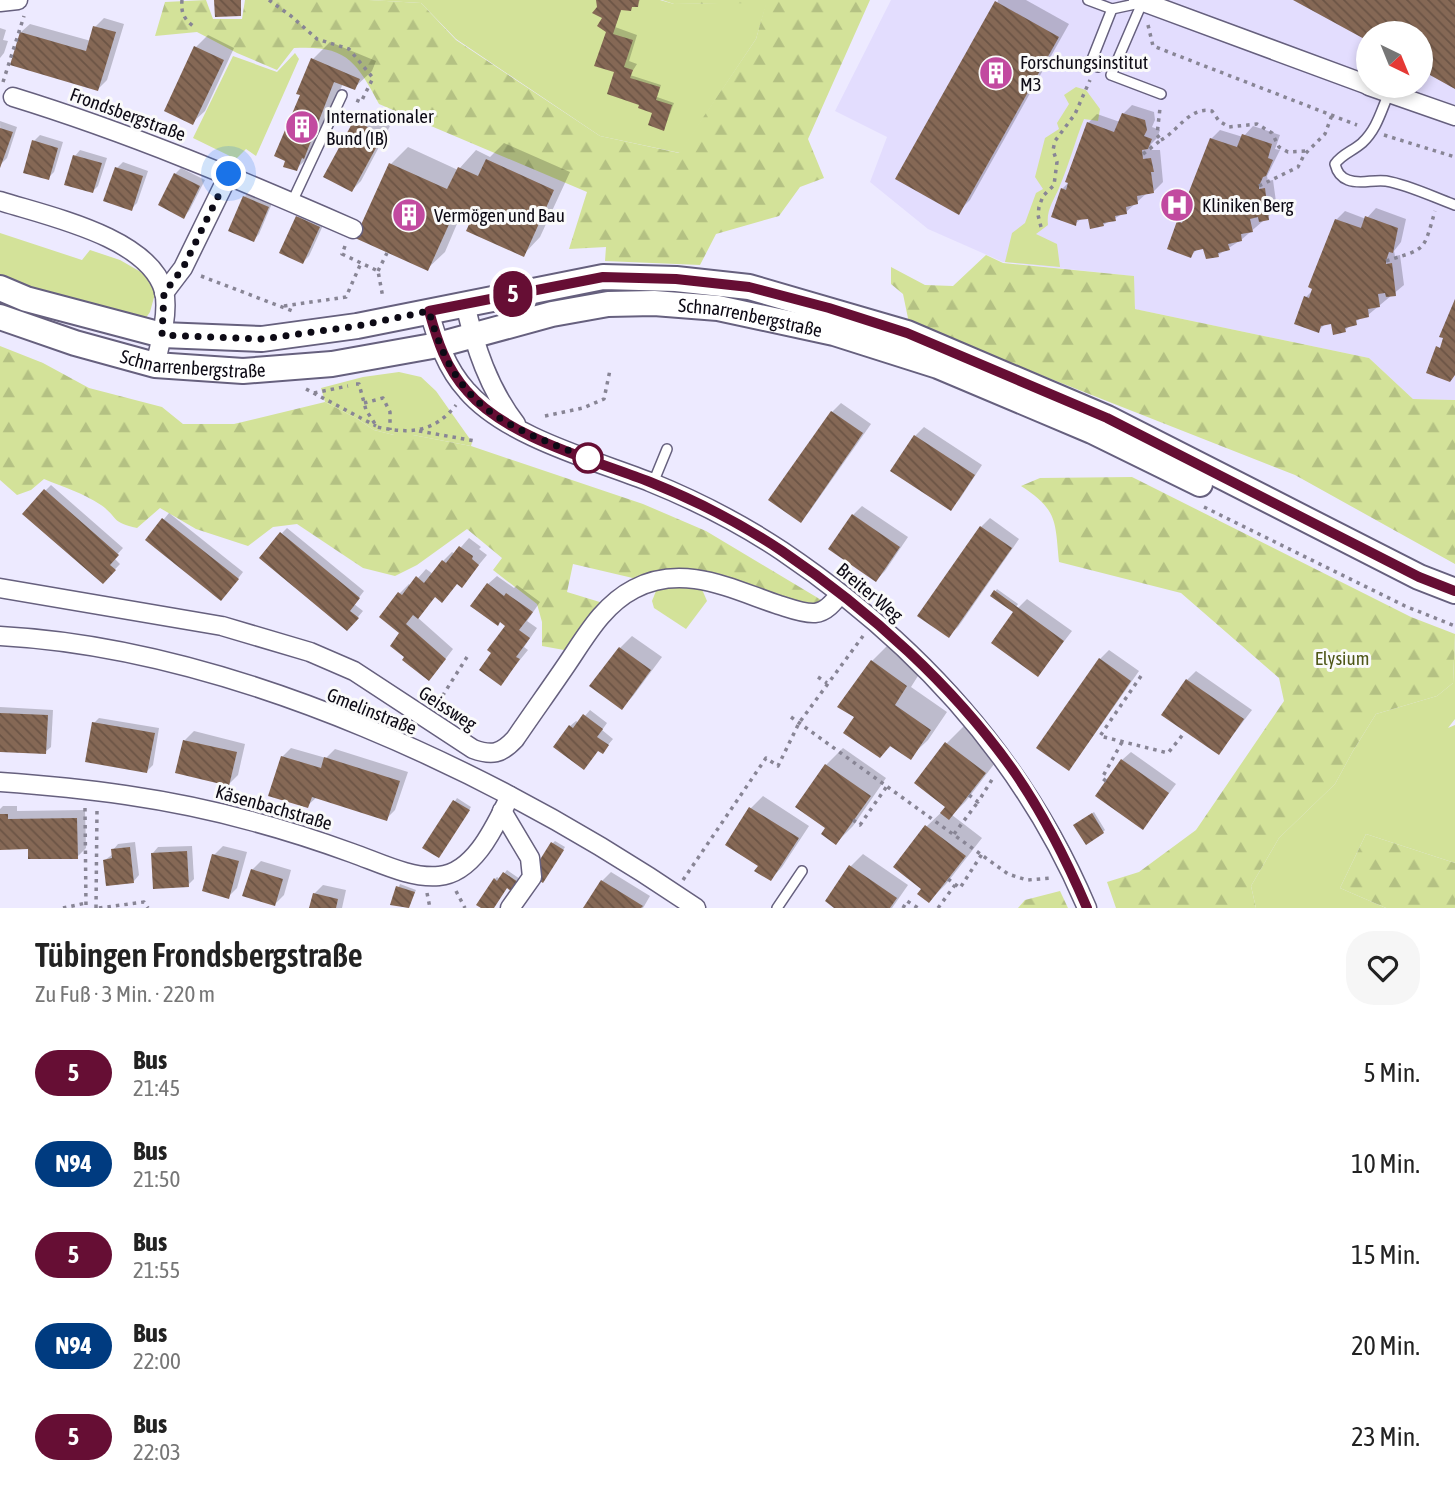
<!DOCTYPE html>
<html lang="de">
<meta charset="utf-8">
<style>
:root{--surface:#fff;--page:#f6f6f6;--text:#222;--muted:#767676}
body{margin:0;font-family:"Asap Condensed",sans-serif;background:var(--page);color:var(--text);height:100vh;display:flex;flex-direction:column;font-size:26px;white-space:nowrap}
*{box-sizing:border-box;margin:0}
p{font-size:23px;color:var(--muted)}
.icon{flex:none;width:38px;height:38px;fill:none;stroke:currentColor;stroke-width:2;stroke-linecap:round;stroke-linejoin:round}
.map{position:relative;height:908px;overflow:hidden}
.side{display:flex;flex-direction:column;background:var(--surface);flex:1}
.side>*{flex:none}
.badge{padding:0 14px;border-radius:23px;font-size:24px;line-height:46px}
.needle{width:46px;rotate:137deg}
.fabs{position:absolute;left:1356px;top:21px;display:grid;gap:14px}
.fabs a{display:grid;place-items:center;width:77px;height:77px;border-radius:50%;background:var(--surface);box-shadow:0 4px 10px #0003;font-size:35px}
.you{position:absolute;width:35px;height:35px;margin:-18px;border:5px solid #fff;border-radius:50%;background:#1a73e8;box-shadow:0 0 0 10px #1a73e833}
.map>.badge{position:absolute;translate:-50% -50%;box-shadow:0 0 0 4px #fff}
.round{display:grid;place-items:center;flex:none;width:74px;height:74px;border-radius:28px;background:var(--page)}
.overview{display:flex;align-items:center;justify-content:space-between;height:119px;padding:0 35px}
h1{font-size:33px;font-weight:600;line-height:52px}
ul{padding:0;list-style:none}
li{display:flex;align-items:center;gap:21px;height:91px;padding:0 35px}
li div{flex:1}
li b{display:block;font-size:26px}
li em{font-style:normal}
li .badge{min-width:77px;font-weight:700;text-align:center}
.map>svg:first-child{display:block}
</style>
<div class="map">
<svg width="1455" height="908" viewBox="0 0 1455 908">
<defs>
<pattern id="forest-firs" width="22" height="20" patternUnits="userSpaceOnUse" patternTransform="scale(1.75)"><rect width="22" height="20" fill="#d3e299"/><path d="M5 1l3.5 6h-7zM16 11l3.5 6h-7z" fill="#b4c183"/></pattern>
<pattern id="building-back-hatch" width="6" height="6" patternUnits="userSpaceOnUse" patternTransform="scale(1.75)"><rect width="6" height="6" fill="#856855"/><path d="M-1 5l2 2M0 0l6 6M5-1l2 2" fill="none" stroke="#6b5445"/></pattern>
</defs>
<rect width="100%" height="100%" fill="#edeaff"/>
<path fill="#e3ddfe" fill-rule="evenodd" d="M891,0H1455V400L1413,399L1369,358L1135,309L1133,276L1003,262L928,229L870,182L887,137L835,111ZM1368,33H1421V86H1368Z"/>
<g fill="#d3e299">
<polygon points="369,0 660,0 674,4 767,2 756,39 680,153 600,136 456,39 421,3"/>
<polygon points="295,53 299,59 256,156 246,149 236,159 193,138 233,56 277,72"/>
<path d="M1076,87L1086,90L1100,109L1098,121L1084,119C1075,141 1069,165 1059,188C1054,200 1046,210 1048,225L1036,234L1057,244L1060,267L1005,262L1012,233L1025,223L1036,193L1043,189L1035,177L1045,138L1059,129L1057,123L1069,104L1064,95Z"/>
<polygon points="0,233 82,260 90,250 120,260 146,275 156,290 150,312 143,322 68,301 0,276"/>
<polygon points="399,372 421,377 436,391 472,442 471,446 413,435 394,435 374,430 356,418 325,402 321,388 363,377"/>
<polygon points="665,584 701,587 707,601 686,629 654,608 652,601 656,591"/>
<polygon points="1455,636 1455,719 1448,728 1455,725 1455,863 1366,834 1340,888 1386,908 1256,908 1251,886 1279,838 1335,784 1353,751 1376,714 1437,696 1453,683"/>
</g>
<g fill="url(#forest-firs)">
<path d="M206,0L213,19H242L245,0H369L421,3L456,40L600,136L679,153L756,39L766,3L674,4L662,0H870L808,139L824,178L800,187L779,216L716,234L700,265L605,261L606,247L569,249L587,192L379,104C356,60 345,45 294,48L277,70L237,53L197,32L155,36L165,2Z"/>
<polygon points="986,255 1003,263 1134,276 1135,309 1369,358 1413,399 1455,400 1455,564 1295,475 909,323 903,294 891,284 891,267 925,285 953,286"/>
<path d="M0,346L43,363L89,388L162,407L183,424H234L325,402L356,418L374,430L394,435H413L471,446L643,504L706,531L828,604L814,609L695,574L655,572L637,579L573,564L567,592L603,603L577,639L564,650L542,646V622L537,604L493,570L502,558L467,529L417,565L395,576L363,568L297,524L273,527L248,546L196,529L160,508L137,528C110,522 119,518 101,505C83,493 63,487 44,479L31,490L17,495L0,480Z"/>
<path d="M1132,477L1411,617L1455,634L1453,683L1437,696L1376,714L1353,751L1335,784L1279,838L1251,886L1256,908H1116L1107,882L1139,872L1196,830L1284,701L1279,678L1181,593L1059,562C1055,521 1058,510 1021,486L1040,478Z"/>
<polygon points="1366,834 1455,863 1455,908 1386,908 1340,888"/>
<polygon points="1060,891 1068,908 1018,908 1025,900"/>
</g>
<g fill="#0003">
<polygon points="598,0 640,0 637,6 633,5 630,10 622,8 615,27 637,35 629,61 637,64 630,75 661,85 657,97 674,103 664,129 654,112 616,73 604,18"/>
<polygon points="998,0 1026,0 1069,24 970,200 958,212"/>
<polygon points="104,18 124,24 107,80 98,89 21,32 30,24 91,41 95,27"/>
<polygon points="0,28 6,30 3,40 8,41 4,53 0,58"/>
<polygon points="208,35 234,48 205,111 193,122 196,47"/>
<polygon points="330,42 376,61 372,71 354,88 343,83 321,140 314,152 296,169 302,94 313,59"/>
<polygon points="1132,105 1154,112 1155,120 1152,127 1160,130 1157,138 1151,144 1151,150 1160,150 1163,182 1154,191 1147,193 1126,212 1103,225 1090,217 1082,218 1075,224 1062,189 1069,182 1088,123 1097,114 1120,122 1123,114"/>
<polygon points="364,112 390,126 361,181 352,190 355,121"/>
<polygon points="0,121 17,127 7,158 1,164"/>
<polygon points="1253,126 1280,135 1275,149 1280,150 1267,176 1268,181 1273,180 1277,209 1241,240 1218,255 1205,247 1198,248 1191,256 1179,222 1188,213 1211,139 1220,130 1243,137"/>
<polygon points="40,135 63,142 54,172 48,178 34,141"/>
<polygon points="504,143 570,172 540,237 523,255 474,217 462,212 445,252 427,269 391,164 408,147 458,170 476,150 490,157"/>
<polygon points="80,150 107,158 98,186 93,191 75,156"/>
<polygon points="123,162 148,171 137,203 131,209 117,168"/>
<polygon points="181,168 205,180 189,211 184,216 175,174"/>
<polygon points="250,191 273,201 259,234 254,240 244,197"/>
<polygon points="1376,208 1406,219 1401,242 1394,251 1395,256 1400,255 1404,285 1368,315 1363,316 1345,330 1332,322 1326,323 1318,331 1306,297 1315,288 1336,220 1345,211 1366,219"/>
<polygon points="303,212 325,221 309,256 303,262 298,217"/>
<polygon points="841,403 871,424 809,512 801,520 771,500 832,412"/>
<polygon points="924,427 982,465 959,500 950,509 892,471 915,436"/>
<polygon points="51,485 123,548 114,558 120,564 103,582 45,491"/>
<polygon points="862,506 908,537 885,571 876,580 830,549 853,515"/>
<polygon points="169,513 243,572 227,593 147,540"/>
<polygon points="990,518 1019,539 958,627 949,635 981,527"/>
<polygon points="287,528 364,591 354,604 363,611 353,623 282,533"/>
<polygon points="469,538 481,547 479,549 487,555 462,585 458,582 436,596 417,617 453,649 437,670 402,633 382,617 400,593 409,584 411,586 426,569 433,574 443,561 452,552 455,554"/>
<polygon points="497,576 514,588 517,585 540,602 527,621 537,628 524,647 528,650 501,683 507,625 488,584"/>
<polygon points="997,589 1018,604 1014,610 1015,611 1027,599 1072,631 1038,675 1015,612 992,596"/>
<polygon points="632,636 662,657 633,696 622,708 592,686 620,648"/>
<polygon points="889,644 923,668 911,687 947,712 928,740 910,757 892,745 880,756 857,716 872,661"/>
<polygon points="1109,650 1139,671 1077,759 1068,768 1100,659"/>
<polygon points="1196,671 1252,710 1219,753 1187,680"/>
<polygon points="0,707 53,710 51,747 45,752 0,750"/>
<polygon points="590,710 607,723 602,730 613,739 602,752 570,726 576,721 579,723"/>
<polygon points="99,718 159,728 153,765 147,771 94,723"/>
<polygon points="964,726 1001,755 966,801 952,815 982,838 946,884 929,901 924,888 895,866 927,826 947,807 947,743"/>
<polygon points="194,731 245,744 238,775 229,784 185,740"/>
<polygon points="291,748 326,758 335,749 408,772 395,810 386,819 317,797 307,806 282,757"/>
<polygon points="843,748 886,778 853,826 836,843 827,828 826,765"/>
<polygon points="1131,752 1176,784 1143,828 1122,760"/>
<polygon points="763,796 809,826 782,867 771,879 760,865 727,844 751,808"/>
<polygon points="457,798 471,807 441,854 425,847"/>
<polygon points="3,806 17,806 17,811 85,810 86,848 77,857 30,848 0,848 0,809"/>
<polygon points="1094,812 1105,830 1103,832 1078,823"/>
<polygon points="555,841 565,847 545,878 553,843"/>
<polygon points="135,842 139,875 134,881 105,860 113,854 113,850 118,844"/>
<polygon points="192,846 194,879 188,885 153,853 158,847"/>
<polygon points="223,846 247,852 237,888 228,897 214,855"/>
<polygon points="863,854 908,885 892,908 837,908 827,901 851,866"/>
<polygon points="261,861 291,870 284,895 275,904 252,870"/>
<polygon points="507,870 520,879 514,887 508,886 493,908 484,908 495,879 497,877 500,879"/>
<polygon points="611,872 650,896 643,908 586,908 602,881"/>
<polygon points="400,884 416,890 408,908 392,904"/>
<polygon points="323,885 346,890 342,908 311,908 314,894"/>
</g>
<g fill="url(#building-back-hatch)">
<polygon points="214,0 241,0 241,16 215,17"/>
<polygon points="596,0 639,0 638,7 632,7 631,11 621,10 613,34 633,40 624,67 633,70 630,78 660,87 656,100 672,105 664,131 648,125 652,113 638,108 639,105 607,94 614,72 594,66 606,32 597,26 602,18 592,13 597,7"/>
<polygon points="1293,0 1455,0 1455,89 1421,70 1421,33 1368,33 1368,41"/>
<polygon points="995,1 1059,37 959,215 895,179"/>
<polygon points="93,26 116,32 98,91 10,65 20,32 86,51"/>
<polygon points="194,46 224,60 193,125 164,111"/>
<polygon points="311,58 360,79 355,90 334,82 304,159 302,158 297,171 283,167 285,161 274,156 300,95 296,94"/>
<polygon points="1122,113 1145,120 1147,130 1144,136 1152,139 1148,149 1142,150 1143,159 1151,158 1154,172 1151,172 1154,193 1137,196 1138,204 1126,207 1127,214 1115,216 1116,221 1103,223 1104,226 1090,229 1088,219 1077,220 1076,226 1051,217 1061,188 1066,190 1068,183 1065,182 1087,122 1114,132"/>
<polygon points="354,120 383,135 352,192 323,177"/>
<polygon points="0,128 13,132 0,168"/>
<polygon points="1242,134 1272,144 1268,158 1273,160 1266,176 1263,177 1259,186 1259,189 1265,188 1269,220 1259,222 1258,217 1250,219 1253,232 1241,234 1242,241 1228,244 1230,250 1218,253 1219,257 1206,259 1203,249 1194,251 1191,258 1167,249 1177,221 1182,223 1185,214 1181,212 1210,138 1237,147"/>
<polygon points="32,140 58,148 49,180 23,173"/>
<polygon points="73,155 102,163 93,193 64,185"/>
<polygon points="486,159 554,190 524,257 466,231 472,218 455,211 428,271 355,238 389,163 447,189 458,167 478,176"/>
<polygon points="115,167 143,176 132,211 103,201"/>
<polygon points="174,173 200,186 184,219 158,205"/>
<polygon points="243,196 269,207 254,242 228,231"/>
<polygon points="296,216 320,227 303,264 279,253"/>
<polygon points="1365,216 1398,228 1393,253 1389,252 1386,261 1386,264 1392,263 1396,296 1386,297 1385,293 1378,294 1380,307 1368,309 1369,317 1356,320 1357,325 1345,328 1346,332 1333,335 1331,324 1321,326 1319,333 1294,324 1304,296 1309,298 1312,289 1308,287 1335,219 1361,228"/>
<polygon points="1455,299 1455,375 1450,382 1426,373 1436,346 1440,348 1443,338 1439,337"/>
<polygon points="831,411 863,433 801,523 768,500"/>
<polygon points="914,435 975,475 951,511 890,471"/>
<polygon points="44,489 119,555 110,565 116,570 103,584 22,514"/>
<polygon points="852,514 900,547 876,582 828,549"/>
<polygon points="162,518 239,579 221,601 145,540"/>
<polygon points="980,526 1012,548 949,638 917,616"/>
<polygon points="280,532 360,598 350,611 359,618 347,631 259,558"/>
<polygon points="459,546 473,556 472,559 479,565 462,588 457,584 442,603 435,597 418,619 413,615 406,624 446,659 429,681 402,660 404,657 390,646 399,633 379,617 398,592 402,595 416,576 424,583 442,560 446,563"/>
<polygon points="487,583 504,596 506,593 533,612 519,630 530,638 516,657 520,659 501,686 479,670 491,653 487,650 505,626 500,622 498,626 470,606"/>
<polygon points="994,590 1064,641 1038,677 991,643 1013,612 990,596"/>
<polygon points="619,647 651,670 622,710 589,686"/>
<polygon points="1099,658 1131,681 1069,771 1036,748"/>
<polygon points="871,660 907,686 895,705 931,730 911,760 890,746 880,758 843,733 854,717 837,707"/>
<polygon points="1186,679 1244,719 1219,755 1161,715"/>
<polygon points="0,713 48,715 46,754 0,752"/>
<polygon points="583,714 603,729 597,737 609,745 603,754 598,751 584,770 553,747 569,725 573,728"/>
<polygon points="92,722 155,733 147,773 85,762"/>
<polygon points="183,740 237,752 229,786 175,773"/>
<polygon points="945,742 986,773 949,820 940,813 945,807 914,783"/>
<polygon points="281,756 321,768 324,757 400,781 387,821 312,797 308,808 268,796"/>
<polygon points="1121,759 1169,793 1143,830 1095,796"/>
<polygon points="825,764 871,796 836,845 821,834 825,828 795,807"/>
<polygon points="453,800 470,810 439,858 422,848"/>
<polygon points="749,807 799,838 771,881 754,871 758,866 725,845"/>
<polygon points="1092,813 1104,833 1086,845 1073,825"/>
<polygon points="0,814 8,814 8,819 77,818 78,859 28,859 28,849 0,850"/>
<polygon points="925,825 966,856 929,903 917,894 921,889 893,867"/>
<polygon points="551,842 564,850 543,883 538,880 536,866"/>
<polygon points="130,847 134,883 106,886 103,860 112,858 111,849"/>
<polygon points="187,851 189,887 153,889 151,853"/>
<polygon points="212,854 239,861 229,899 202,891"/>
<polygon points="849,865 897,898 890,908 834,908 825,901"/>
<polygon points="251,869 283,879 275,906 242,896"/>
<polygon points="503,872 518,882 512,892 507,888 494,908 481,908 476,905 494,878 497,881"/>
<polygon points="601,880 643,906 641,908 583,908"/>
<polygon points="396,886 415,892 409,908 390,905"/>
<polygon points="313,893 338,899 336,908 309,908"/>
</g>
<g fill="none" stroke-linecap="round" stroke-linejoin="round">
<g stroke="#66607e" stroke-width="12">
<g id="lane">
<polyline points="1088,0 1112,9 1140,3"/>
<polyline points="1142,3 1111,75 1161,94"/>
<polyline points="1098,67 1091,62 1112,9"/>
<path d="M1389,93C1381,111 1377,129 1362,143C1353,151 1342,154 1335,164C1337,172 1340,177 1348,180C1361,185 1373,179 1386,181C1409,185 1433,197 1455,205"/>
<polyline points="292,202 342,95"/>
<polyline points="653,483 667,449"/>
<polyline points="777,908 802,871"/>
</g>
</g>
<g stroke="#66607e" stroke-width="21">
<g id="street">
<polyline points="1138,0 1368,85"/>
<polyline points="0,2 18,0"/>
<polyline points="1369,86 1455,116"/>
<path d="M13,97C130,133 241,180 353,229"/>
<path d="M0,201C47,216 149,237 164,291C169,312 160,345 155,365"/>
<polyline points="164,293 183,268 229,174"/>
<path d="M465,304C475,347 489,389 516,424"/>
<path d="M429,311C437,340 446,368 467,391C507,437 594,460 650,482C697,501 740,523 782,551C917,642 1023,757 1087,908"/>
<path d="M0,588L222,626L310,652L354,671L473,749C492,756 501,754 515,739C532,714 550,689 567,664C586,636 603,605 634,589C683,563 731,589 779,605C789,608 804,614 815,613C826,612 834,602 840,594"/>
<path d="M0,636C237,649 503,776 696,908"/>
<path d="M0,782C85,788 168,798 251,821C285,830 319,841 352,853C378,862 411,879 439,876C475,873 496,824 510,796"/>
<polyline points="502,811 530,858 532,877 510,908"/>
</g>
</g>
<g stroke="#66607e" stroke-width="28">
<g id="secondary">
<polyline points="0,288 26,299 162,335 262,339 357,326 603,277 676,279 749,287 907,333 1107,418 1419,577 1455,591"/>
<path id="s1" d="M0,317L75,343L155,365L243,371L332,364L438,345L552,314L608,304L654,303L718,308L834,333L938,366L1092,431L1200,484"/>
</g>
</g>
<g stroke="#888595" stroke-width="3.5" stroke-dasharray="3.5 5" stroke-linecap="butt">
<path d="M182,0C181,12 183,18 193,26"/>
<polyline points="269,0 291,16 317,39 349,49 373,78 361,102 353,99"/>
<polyline points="1148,25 1153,46 1357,125"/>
<polyline points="3,82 24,16"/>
<polyline points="1384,135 1455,157"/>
<path d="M1161,140C1178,131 1190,106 1212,111L1219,121L1229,127L1257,124L1272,133L1279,147L1288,152L1307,151"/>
<polyline points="1143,154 1161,140 1157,135 1160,108"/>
<polyline points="1259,186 1298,167 1304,155 1325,134 1332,115"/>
<polyline points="1041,227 1038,215 1039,207 1043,196 1054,185 1057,162 1053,150 1055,141 1075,114 1090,80"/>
<polyline points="345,246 342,254 378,271 383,298"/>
<path d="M1386,261C1427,248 1423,252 1435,211"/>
<polyline points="378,271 387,253"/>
<polyline points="201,276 295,312"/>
<polyline points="284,306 346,297 361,263"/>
<path d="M356,384H359L366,410L377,427C409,434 434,433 456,405"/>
<polyline points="306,389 376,426"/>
<polyline points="314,393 348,386"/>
<polyline points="364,403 383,398 390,412 390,430"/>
<polyline points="545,416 583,408 604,399 610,370"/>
<polyline points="419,431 475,441"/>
<polyline points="1204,507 1405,606 1455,626"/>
<polyline points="1141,676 1100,736 1168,753 1185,732"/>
<polyline points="818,677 827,683"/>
<polyline points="438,703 467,657"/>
<polyline points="791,717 1008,874 1027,880 1052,878"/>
<polyline points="1106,781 1102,778 1122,742"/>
<polyline points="969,795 978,802 993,778"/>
<polyline points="85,808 86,908"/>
<polyline points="853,820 860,825 887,786"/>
<polyline points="954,834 978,802"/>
<polyline points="948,879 960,888 982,854"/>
<polyline points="683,880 766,758 778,766 799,723 863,636"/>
<polyline points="456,891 465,908"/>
<polyline points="427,893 430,908"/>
<polyline points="63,908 86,903"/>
<polyline points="96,908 97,810"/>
<polyline points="99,908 144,902 148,908"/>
<polyline points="903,908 907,901 918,908"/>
<polyline points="938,908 955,885"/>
</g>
<use href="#lane" stroke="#fff" stroke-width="9"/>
<use href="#street" stroke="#fff" stroke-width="18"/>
<use href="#secondary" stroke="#fff" stroke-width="24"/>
</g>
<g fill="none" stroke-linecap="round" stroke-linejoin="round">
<g stroke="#fff" stroke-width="16">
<path id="line" d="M1087,908C1067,861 1044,815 1015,773C954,686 869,610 782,551C740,523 697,501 650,482C594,460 507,438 467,391C446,368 437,340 429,311L603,277L676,279L749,287L829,308L907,333L1107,418L1419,577L1455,591"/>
</g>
<use href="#line" stroke="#660e34" stroke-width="10"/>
<path stroke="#0d0a15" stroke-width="7" stroke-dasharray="0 12.6" d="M229,174L183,268L164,293L162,335L262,339L357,326L429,311C456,411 504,425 593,460L588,458"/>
</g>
<defs>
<g id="building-disc" transform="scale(1.75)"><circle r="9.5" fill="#c24aa0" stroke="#fafafa"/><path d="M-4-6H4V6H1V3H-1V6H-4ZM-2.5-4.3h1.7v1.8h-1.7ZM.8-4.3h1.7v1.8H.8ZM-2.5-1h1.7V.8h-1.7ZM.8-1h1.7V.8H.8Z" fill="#fff"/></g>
<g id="hospital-disc" transform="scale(1.75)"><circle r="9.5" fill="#c24aa0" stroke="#fafafa"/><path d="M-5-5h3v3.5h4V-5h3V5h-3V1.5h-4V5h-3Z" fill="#fff"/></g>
</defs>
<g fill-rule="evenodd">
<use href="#building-disc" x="996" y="73"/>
<use href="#building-disc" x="302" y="127"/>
<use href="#hospital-disc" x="1177" y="205"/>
<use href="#building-disc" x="409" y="215"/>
</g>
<circle fill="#fff" stroke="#660e34" stroke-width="3.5" cx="588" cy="458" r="14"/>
<g text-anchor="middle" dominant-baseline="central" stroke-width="6" stroke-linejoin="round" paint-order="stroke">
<g font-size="19" fill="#0d0a15" stroke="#fafafa" text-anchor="start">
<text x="1020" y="62">Forschungsinstitut<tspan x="1020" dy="22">M3</tspan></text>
<text x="326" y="116">Internationaler<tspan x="326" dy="22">Bund (IB)</tspan></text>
<text x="1202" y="205">Kliniken Berg</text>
<text x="434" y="215">Vermögen und Bau</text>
</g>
<g font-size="19" fill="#0d0a15" stroke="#fafafa">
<text transform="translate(128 114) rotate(20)">Frondsbergstraße</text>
<text stroke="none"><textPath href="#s1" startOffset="766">Schnarrenbergstraße</textPath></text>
<text stroke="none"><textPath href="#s1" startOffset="200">Schnarrenbergstraße</textPath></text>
<text transform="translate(870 592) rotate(40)">Breiter Weg</text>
<text transform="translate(448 708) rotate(33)">Geissweg</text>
<text transform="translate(372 711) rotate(22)">Gmelinstraße</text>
<text transform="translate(274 807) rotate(16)">Käsenbachstraße</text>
</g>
<g font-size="19" fill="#4e5718" stroke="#fafafa">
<text x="1342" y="658">Elysium</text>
</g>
</g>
</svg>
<div class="fabs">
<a><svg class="needle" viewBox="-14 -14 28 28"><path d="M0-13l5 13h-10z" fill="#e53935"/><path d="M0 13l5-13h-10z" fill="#767676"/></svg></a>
</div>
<div class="you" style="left:229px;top:174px"></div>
<b class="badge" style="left:513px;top:294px;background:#660e34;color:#fff">5</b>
</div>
<section class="side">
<div class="overview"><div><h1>Tübingen Frondsbergstraße</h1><p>Zu Fuß · 3 Min. · 220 m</p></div><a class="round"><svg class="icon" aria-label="heart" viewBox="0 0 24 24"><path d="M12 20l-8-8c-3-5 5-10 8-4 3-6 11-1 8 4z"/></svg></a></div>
<ul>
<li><span class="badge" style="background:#660e34;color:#fff">5</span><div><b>Bus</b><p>21:45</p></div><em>5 Min.</em></li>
<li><span class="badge" style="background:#003b80;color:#fff">N94</span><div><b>Bus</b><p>21:50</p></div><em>10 Min.</em></li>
<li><span class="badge" style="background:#660e34;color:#fff">5</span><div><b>Bus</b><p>21:55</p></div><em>15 Min.</em></li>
<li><span class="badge" style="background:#003b80;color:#fff">N94</span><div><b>Bus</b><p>22:00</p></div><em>20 Min.</em></li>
<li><span class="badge" style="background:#660e34;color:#fff">5</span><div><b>Bus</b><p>22:03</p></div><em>23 Min.</em></li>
</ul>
</section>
